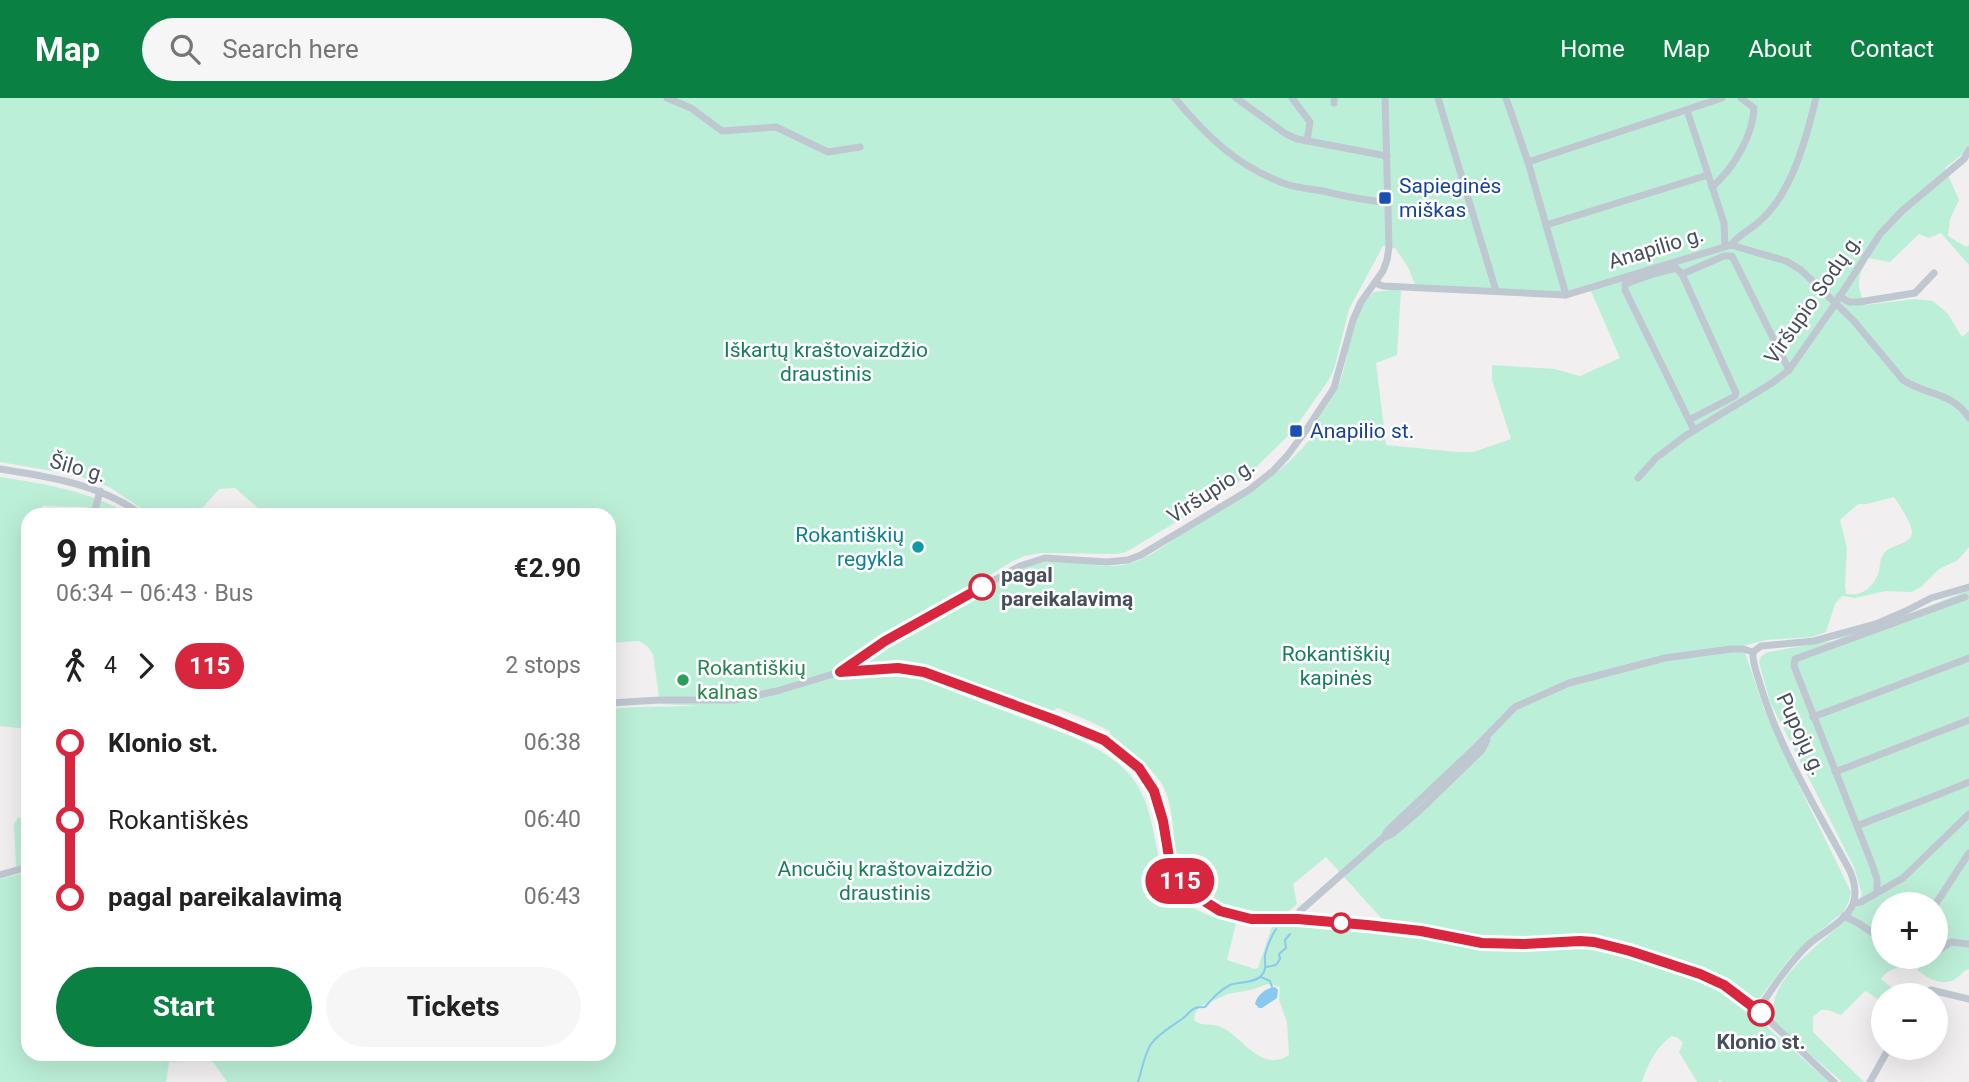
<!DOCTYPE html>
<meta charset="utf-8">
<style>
:root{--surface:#fff;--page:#f6f6f6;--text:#222;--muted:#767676;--accent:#0b8043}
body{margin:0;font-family:Roboto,sans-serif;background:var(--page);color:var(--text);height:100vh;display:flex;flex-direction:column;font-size:26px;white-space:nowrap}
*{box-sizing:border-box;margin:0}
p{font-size:23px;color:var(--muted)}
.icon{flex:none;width:38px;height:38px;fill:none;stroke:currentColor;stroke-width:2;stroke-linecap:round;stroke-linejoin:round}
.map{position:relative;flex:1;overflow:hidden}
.panel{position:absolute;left:21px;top:410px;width:595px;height:553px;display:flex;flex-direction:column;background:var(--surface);border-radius:21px;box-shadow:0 7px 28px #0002}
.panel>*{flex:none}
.badge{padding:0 14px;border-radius:23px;font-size:24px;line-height:46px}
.tools{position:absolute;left:1871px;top:794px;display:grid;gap:14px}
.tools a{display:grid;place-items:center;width:77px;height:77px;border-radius:50%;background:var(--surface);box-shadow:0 7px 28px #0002;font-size:35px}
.map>.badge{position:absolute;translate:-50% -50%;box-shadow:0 0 0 4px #fff}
.legs{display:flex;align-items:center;gap:10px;height:77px;padding:0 35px;font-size:23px}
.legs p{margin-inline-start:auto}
.headline{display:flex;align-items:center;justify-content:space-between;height:119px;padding:0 35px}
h1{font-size:38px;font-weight:700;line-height:52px}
.button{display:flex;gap:14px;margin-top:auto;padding:14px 35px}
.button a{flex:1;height:80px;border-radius:42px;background:var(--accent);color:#fff;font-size:28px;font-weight:700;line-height:80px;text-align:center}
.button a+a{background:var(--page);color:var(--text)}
ul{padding:0 35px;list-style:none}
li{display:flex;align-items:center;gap:24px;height:77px;font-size:26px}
li i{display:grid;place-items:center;width:10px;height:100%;margin:0 9px;background:currentColor}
li i::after{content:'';width:18px;height:18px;margin:-9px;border:5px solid;border-radius:50%;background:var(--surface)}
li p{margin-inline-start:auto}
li:first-child i{background:linear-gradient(#0000 50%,currentColor 0)}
li:last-child i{background:linear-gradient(currentColor 50%,#0000 0)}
header{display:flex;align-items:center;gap:42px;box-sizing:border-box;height:98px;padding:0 35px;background:var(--accent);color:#fff}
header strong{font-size:33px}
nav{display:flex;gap:38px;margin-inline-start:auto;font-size:24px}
.search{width:490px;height:63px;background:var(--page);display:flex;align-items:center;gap:18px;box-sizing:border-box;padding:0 24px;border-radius:38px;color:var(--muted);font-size:26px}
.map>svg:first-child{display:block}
</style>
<header>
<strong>Map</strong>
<div class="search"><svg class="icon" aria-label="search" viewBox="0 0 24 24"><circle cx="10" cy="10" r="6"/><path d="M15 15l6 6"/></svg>Search here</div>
<nav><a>Home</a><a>Map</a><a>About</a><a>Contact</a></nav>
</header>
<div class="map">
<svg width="1969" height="984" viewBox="0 0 1969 984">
<rect width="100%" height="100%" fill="#f1efef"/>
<g fill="#bcefd8" fill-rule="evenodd">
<path d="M0,0H1969V51L1945,70L1959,102L1950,121L1948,138L1966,149L1969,147V167L1941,135L1929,140L1919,136L1890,164L1868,160C1857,182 1856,184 1865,207L1915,201L1933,203L1948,216L1962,239L1969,233V449L1958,462L1939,471L1921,489L1911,494L1885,493L1855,500L1842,498L1835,506L1826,534L1812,539L1766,542L1743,548L1764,611L1802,694L1851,794L1849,803L1843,814L1809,842L1789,861L1760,900C1744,901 1727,884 1712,877C1672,860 1629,846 1586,839L1486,842L1382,821L1326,759L1293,786L1297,806L1287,815C1246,812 1230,815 1197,789C1188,782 1179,776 1177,765C1172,739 1175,709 1162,686C1150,667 1128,653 1111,639L1110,633L1087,622L1060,611L1057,610L1051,615L924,570L897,566L881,567L886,579H907L924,582C958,596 993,609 1028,622C1062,635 1096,645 1123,670C1147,692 1151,721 1157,751C1159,762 1160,773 1165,782C1179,808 1210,820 1236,825L1227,862L1255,871L1258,870L1273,825L1446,843L1488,851L1531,853L1568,847L1589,850L1676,872L1706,884L1732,898L1829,984H1723L1720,982L1718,984H1697L1679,954L1683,945L1678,940L1672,938C1657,947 1647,968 1642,984H227L214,965L197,956H609V611L639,609L700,608L660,606L653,556L647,548L639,543L609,545V416H265L235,390L219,391L197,416H150L109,389L76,377L0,364ZM1383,148L1395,150L1408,169L1415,187L1564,200L1591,193L1620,260L1580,278L1555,271L1492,267V282L1511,341L1473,354H1458L1386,347L1376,265L1397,257L1401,191L1374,194C1348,218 1351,253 1340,284C1333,301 1321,316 1311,331L1312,339C1276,383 1232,406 1184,435C1164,447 1147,463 1123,467C1098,471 1073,461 1048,464C1039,465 1031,468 1022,471L876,553L874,547L945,502L960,496L1011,464L1024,458L1041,455L1117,456L1126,454L1213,402L1248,377L1292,334L1328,283L1334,271L1349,211ZM1894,399C1899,406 1912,426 1912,434C1912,448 1889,445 1883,457C1880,461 1880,468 1879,473C1875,488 1862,499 1846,496L1845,487L1847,450L1840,422L1858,406H1867ZM1268,886L1280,889L1279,902L1287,924L1289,957C1261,976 1241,937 1221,929C1211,925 1202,929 1194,922L1195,915L1201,908L1228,896L1250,892Z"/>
<path d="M0,379C46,386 89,393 129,416H89L90,411L86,409L43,408L40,411V416H28V559L22,588L28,608V631L0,628Z"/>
<path d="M1969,492V871C1962,873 1961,878 1955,881C1941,889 1928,880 1917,872L1921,867L1905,863C1897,874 1890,868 1881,881L1892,890L1888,898H1883V905L1866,893L1864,894L1841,917L1828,912H1821L1813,919V934L1864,984H1842L1777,927C1757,887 1821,847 1844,823C1852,816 1857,805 1862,796L1854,769L1770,604L1759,564L1761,558L1768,554L1832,543L1922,511ZM1883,807H1936V859H1883Z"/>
<polygon points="18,720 28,720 28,766 16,769 14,726"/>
<polygon points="28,774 28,956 189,956 184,963 169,964 166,984 0,984 0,781"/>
</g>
<path fill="#89c9ed" d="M1275,889L1278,892L1277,900L1262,910H1259L1255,906C1257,897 1266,890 1275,889Z"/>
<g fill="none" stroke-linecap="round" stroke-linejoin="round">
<g stroke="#89c9ed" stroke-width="2">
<polyline points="1266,869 1276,867 1280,861 1279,856 1286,850 1285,842 1290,836"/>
<polyline points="1261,879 1270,883 1272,889"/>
<path d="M1138,984C1142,972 1144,957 1151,946C1158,936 1172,928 1182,921C1193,913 1189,909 1205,909C1213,900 1220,892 1230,887C1239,884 1255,885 1261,878C1268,871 1264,865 1265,857C1267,848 1271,839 1276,831"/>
</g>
<g stroke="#bfc7d1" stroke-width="7">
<polyline points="667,0 691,10 722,33 776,29 828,54 860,49"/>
<path d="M1175,0C1206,38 1238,69 1286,86C1297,90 1311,91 1323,93C1344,98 1366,103 1388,104"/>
<polyline points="1236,0 1286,36 1297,41 1387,58"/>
<polyline points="1292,0 1310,24 1307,43"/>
<polyline points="1334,0 1334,5"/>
<polyline points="1438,0 1496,193"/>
<polyline points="1506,0 1528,64 1566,197"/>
<polyline points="1687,12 1724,125 1725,147"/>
<polyline points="1528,64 1722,0"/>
<path d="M1712,89C1733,71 1753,38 1754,10L1741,0"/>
<polyline points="1546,127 1708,77"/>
<path d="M1731,147C1739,136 1754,130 1764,119C1793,91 1807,38 1816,0"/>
<polyline points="1682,176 1736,295 1735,298 1689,322 1694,332"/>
<path d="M1375,185L1383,188L1566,197L1731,147L1786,163L1801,172L1853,222L1903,282C1925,297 1953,294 1969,320"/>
<polyline points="1839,198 1849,204 1859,204 1915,195 1934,175"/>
<polyline points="1689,322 1625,192 1625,186 1653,176 1676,170 1682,176 1724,158 1732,158 1789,272"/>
<path d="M0,371C50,379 99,386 141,416"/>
<polyline points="1638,380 1656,360 1685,338 1772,285 1789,272 1831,212 1880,136 1903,112 1964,61 1969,52"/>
<polyline points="94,416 100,393"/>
<polyline points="840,574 885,543 1020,468 1045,460 1107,464 1128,462 1141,457 1249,392 1273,373 1287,358 1307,331 1334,290 1353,222 1361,204 1383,173 1387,162 1389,149 1385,0"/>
<polyline points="609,605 660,602 734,602 777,593 840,574 898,570 924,574 1090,635 1104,642 1127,659 1147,679 1154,693 1159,707 1170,765 1175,776 1193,796 1220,812 1251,821 1298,821 1367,827 1421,833 1482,845 1524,846 1585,843 1630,853 1700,876 1724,887 1758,912 1834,984"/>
<polyline points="1813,619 1969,560"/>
<polyline points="1835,674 1969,622"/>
<path d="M1857,728C1894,713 1932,700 1969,684"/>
<polyline points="1385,739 1392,736 1419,713 1482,652 1487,642"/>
<polyline points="0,777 28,769"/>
<polyline points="1877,794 1877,781 1872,766 1794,568 1795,561 1965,499"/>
<polyline points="1854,805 1861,804 1903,780 1969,716"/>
<polyline points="1935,807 1969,755"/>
<polyline points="1844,818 1858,825 1883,842"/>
<polyline points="1298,821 1300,813 1384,739 1388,732 1478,647 1515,609 1569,585 1665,560 1731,551 1743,551 1753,554"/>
<polyline points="1936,854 1951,844 1969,846"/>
<path d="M1905,859C1915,868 1921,869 1930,859"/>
<polyline points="1919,898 1931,892 1969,901"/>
<path d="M1758,912C1773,889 1789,865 1809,846C1822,835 1842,825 1851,810C1858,798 1855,785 1850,773C1819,716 1778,648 1760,586C1757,575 1752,565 1753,554L1761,548L1814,543L1876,526L1906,513L1931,500L1969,489"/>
<polyline points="1870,984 1889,950"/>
</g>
</g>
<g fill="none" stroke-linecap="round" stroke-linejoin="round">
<g stroke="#fff" stroke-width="16">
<polyline id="line-1" points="982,489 885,543 840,574 898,570 924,574 1055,622 1104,642 1139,670 1154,693 1163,723 1170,765 1175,776 1193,796 1220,813 1251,821 1298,821 1367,827 1421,833 1482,845 1524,846 1580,843 1594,844 1630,853 1700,876 1724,887 1761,915"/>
</g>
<use href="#line-1" stroke="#d7263d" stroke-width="10"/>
</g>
<g fill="#1a4fb4" stroke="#fff" stroke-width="2.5">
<rect x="1378" y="93" width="14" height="14" rx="3.5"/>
<rect x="1289" y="326" width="14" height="14" rx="3.5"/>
</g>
<circle fill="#0f9aa8" stroke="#fff" stroke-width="2.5" cx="918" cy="449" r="7"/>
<g fill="#fff" stroke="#d7263d" stroke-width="3.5">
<circle cx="982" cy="489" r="12"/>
<circle cx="1341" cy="825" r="9"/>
<circle cx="1761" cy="915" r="12"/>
</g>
<circle fill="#2e9e5b" stroke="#fff" stroke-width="2.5" cx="683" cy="582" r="7"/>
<g text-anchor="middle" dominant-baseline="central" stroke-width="5" stroke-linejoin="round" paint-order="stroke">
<g font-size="21" fill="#164399" stroke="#fff" text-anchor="start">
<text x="1399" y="88">Sapieginės<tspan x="1399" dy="24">miškas</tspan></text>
<text x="1310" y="333">Anapilio st.</text>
</g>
<g font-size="21" fill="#474f5c" stroke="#fff">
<text transform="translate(1656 150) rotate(-17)">Anapilio g.</text>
<text transform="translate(1813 201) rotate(-55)">Viršupio Sodų g.</text>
<text transform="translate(78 370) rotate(16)">Šilo g.</text>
<text transform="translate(1211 393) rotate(-33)">Viršupio g.</text>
<text transform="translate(1801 636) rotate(65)">Pupojų g.</text>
</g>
<g font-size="21" fill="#167f5a" stroke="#fff">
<text x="826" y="252">Iškartų kraštovaizdžio<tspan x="826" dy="24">draustinis</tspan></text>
<text x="1336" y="556">Rokantiškių<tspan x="1336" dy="24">kapinės</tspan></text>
<text x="885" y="771">Ancučių kraštovaizdžio<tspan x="885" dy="24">draustinis</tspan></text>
</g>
<g font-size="21" fill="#0d838f" stroke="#fff" text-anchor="end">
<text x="904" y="437">Rokantiškių<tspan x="904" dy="24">regykla</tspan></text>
</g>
<g font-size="21" font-weight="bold" fill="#474f5c" stroke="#fff" text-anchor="start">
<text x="1001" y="477">pagal<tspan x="1001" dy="24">pareikalavimą</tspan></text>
<text x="1761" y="944" text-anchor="middle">Klonio st.</text>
</g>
<g font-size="21" fill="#27864d" stroke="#fff" text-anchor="start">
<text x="697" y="570">Rokantiškių<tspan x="697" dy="24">kalnas</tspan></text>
</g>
</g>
</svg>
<div class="tools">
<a>+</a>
<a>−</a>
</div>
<b class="badge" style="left:1180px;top:783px;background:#d7263d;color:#fff">115</b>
<section class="panel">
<div class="headline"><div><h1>9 min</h1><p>06:34 – 06:43 · Bus</p></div><b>€2.90</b></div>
<div class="legs"><svg class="icon" aria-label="walk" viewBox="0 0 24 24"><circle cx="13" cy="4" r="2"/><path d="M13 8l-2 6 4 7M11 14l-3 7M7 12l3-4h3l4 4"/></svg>4<svg class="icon" aria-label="forward" viewBox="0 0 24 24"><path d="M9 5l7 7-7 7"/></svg><b class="badge" style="background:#d7263d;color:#fff">115</b><p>2 stops</p></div>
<ul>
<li><i style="color:#d7263d"></i><b>Klonio st.</b><p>06:38</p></li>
<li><i style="color:#d7263d"></i><span>Rokantiškės</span><p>06:40</p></li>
<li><i style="color:#d7263d"></i><b>pagal pareikalavimą</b><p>06:43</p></li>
</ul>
<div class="button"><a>Start</a><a>Tickets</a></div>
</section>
</div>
